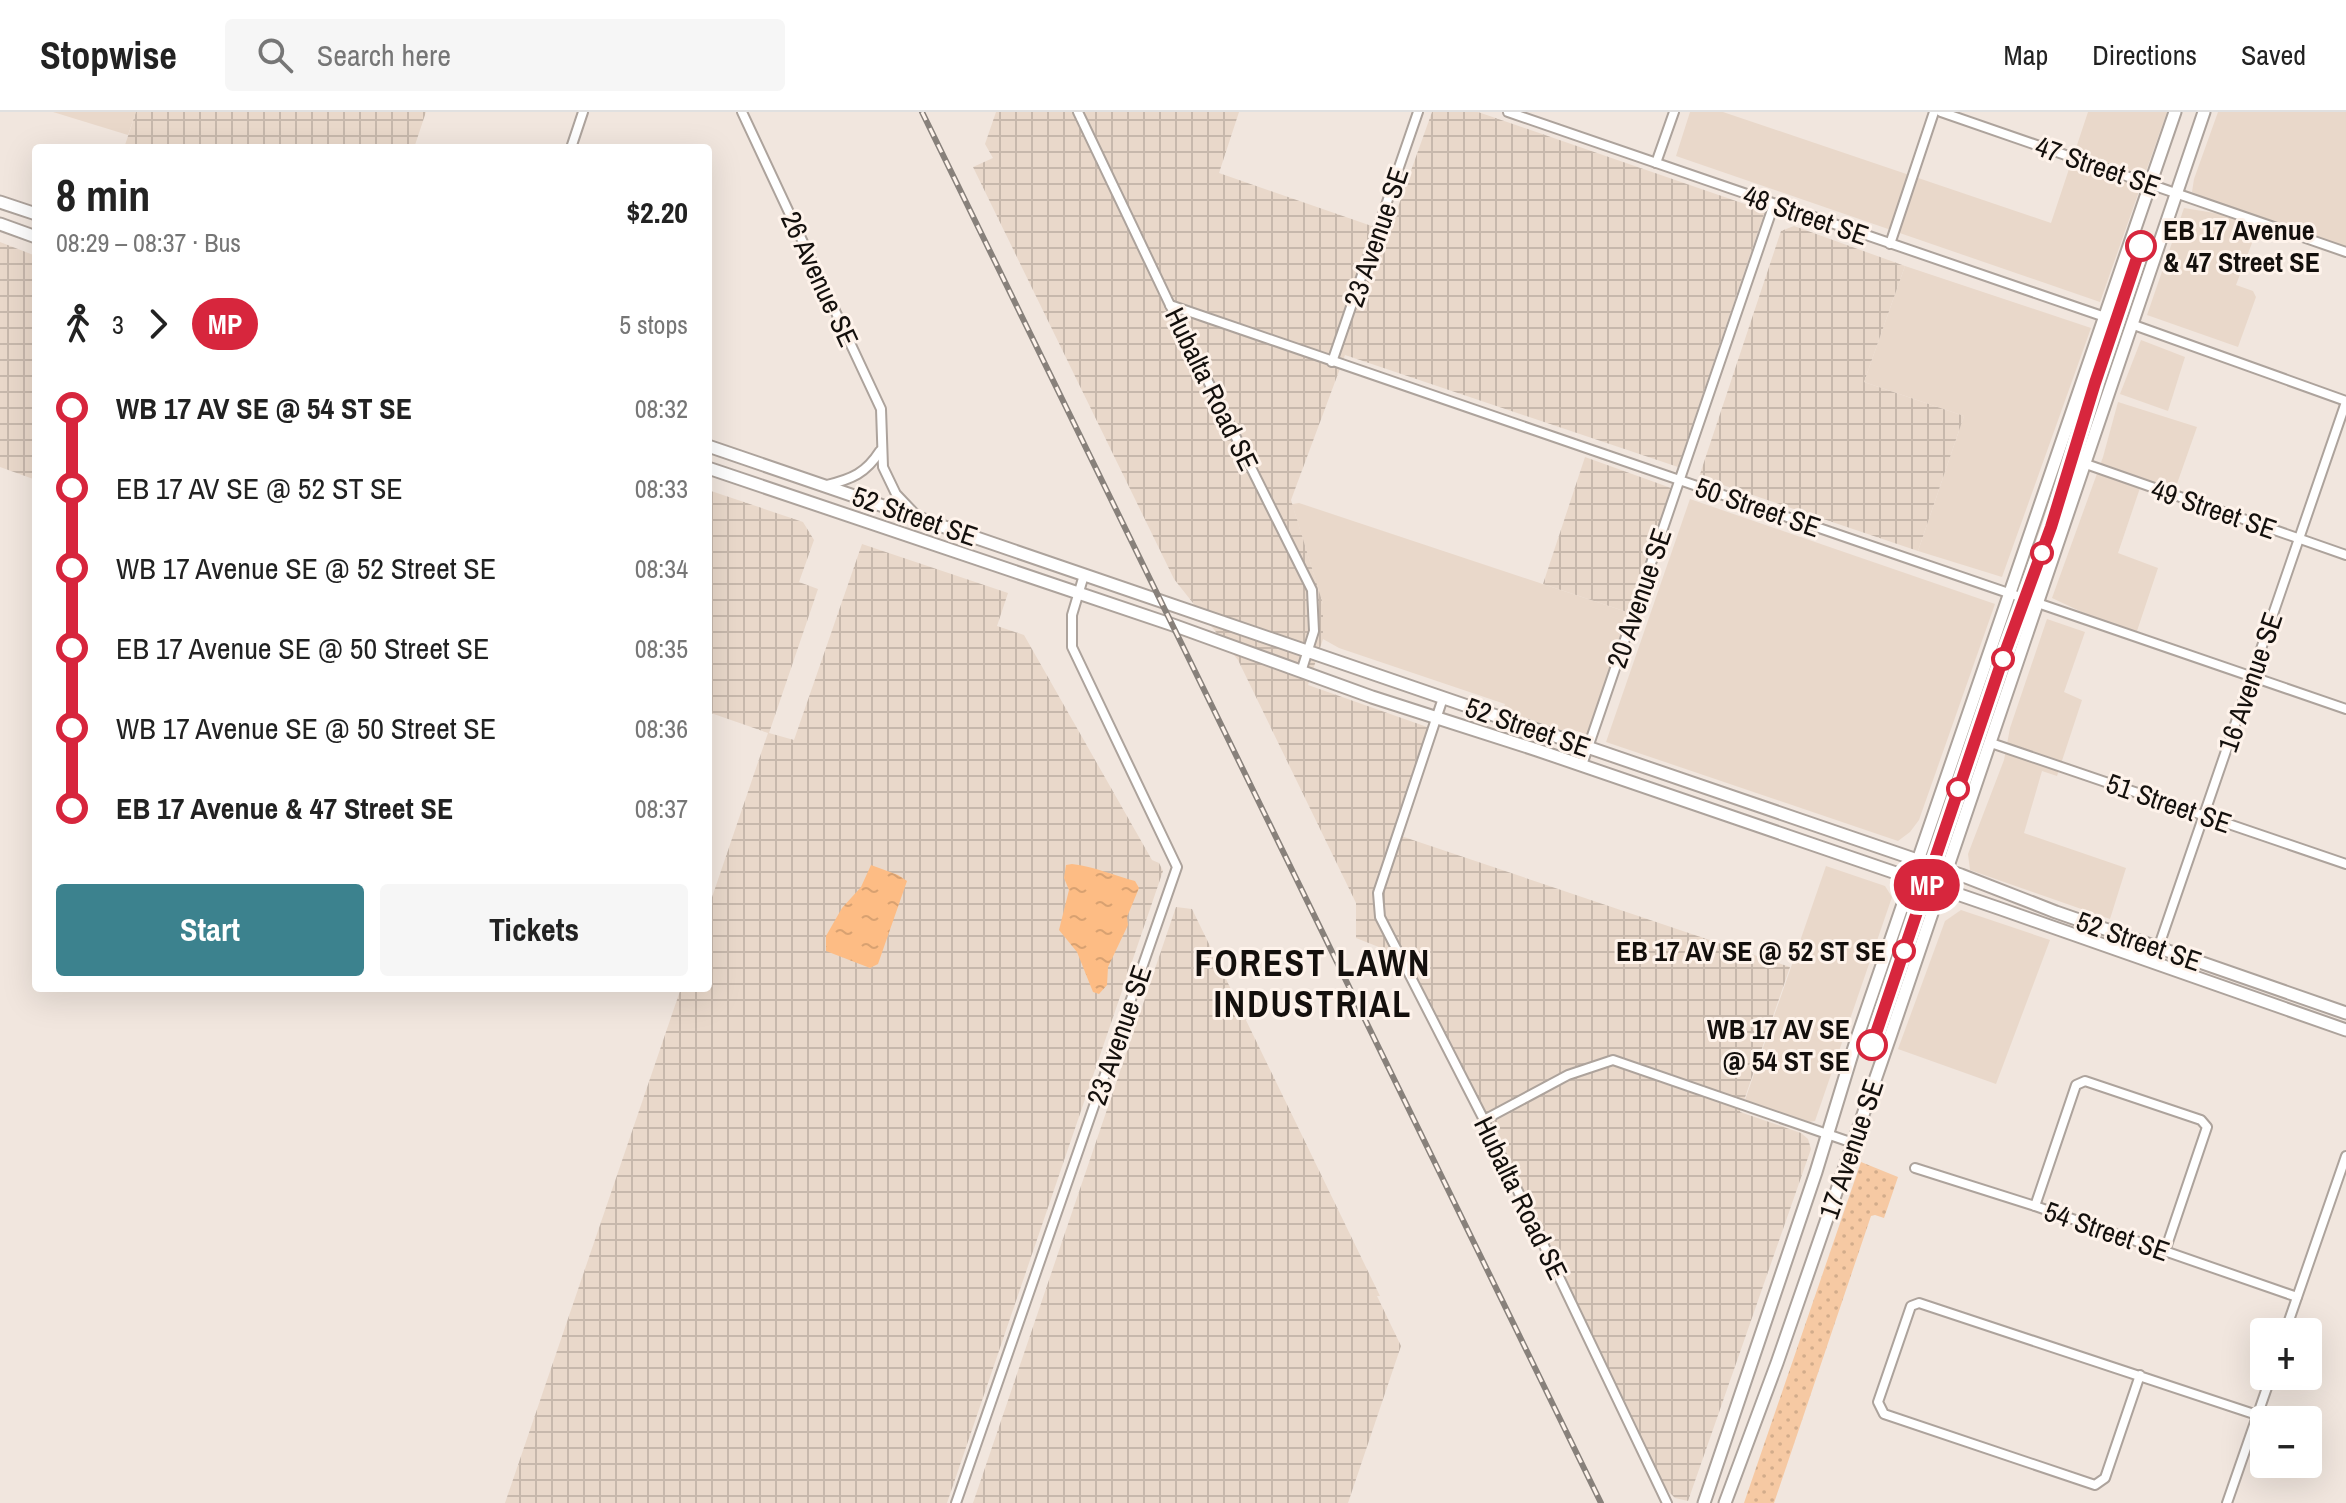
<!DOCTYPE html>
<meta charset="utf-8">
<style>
:root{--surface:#fff;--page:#f6f6f6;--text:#222;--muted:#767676;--line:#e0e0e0;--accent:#3c828e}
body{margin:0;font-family:"Archivo Narrow",sans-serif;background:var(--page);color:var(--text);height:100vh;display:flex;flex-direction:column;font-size:30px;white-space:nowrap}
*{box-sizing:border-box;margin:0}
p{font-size:26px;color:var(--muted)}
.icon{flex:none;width:44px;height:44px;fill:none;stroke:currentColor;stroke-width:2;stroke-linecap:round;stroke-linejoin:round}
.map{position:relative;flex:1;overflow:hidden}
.panel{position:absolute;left:32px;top:32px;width:680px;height:848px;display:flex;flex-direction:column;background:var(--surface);border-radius:8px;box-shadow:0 8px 32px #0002}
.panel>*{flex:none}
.badge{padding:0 16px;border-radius:26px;font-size:28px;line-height:52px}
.fabs{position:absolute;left:2250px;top:1206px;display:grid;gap:16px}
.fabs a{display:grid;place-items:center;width:72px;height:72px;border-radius:8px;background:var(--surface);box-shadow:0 8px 32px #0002;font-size:40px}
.map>.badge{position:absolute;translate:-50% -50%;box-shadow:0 0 0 4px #fff}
.legs{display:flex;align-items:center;gap:12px;height:88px;padding:0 24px;font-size:26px}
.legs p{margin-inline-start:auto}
.head{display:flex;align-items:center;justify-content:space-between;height:136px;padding:0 24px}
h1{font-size:44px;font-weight:700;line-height:60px}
.button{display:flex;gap:16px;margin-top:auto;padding:16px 24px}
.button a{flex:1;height:92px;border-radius:8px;background:var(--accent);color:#fff;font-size:32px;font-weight:700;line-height:92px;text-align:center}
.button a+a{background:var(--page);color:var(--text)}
ul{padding:0 24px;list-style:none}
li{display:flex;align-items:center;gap:28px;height:80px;font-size:30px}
li i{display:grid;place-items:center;width:12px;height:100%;margin:0 10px;background:currentColor}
li i::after{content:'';width:20px;height:20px;margin:-10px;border:6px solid;border-radius:50%;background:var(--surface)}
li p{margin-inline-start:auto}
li:first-child i{background:linear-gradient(#0000 50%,currentColor 0)}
li:last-child i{background:linear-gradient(currentColor 50%,#0000 0)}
header{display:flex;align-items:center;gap:48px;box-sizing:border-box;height:112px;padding:0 40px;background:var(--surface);border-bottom:2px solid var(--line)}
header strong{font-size:38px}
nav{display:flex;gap:44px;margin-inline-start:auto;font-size:28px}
.search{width:560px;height:72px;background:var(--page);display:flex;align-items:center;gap:20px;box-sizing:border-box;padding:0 28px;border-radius:8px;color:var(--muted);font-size:30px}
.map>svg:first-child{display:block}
</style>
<header>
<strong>Stopwise</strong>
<div class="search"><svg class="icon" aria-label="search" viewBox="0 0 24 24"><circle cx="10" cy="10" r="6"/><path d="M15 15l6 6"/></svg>Search here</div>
<nav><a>Map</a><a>Directions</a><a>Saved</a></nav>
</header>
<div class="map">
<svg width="2346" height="1391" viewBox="0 0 2346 1391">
<defs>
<pattern id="industrial-grid" width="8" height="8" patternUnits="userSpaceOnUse" patternTransform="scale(2)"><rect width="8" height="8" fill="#e9d8ca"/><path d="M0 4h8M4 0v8" fill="none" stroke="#c7b8ac"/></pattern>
<pattern id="grass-dots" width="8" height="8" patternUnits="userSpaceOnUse" patternTransform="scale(2)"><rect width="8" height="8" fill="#f6c9a3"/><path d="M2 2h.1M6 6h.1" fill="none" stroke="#d2ac8b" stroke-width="1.8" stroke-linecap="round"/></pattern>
<pattern id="water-ripples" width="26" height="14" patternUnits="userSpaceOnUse" patternTransform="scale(2)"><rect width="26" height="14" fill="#fdbc84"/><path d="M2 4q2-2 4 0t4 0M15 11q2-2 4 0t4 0" fill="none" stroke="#d8a171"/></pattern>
</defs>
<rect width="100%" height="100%" fill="#f1e6de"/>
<g fill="#e9d8ca">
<polygon points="53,0 136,0 128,23"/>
<polygon points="1690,0 1723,0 2051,111 2088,0 2167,0 2100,190 1676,44"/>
<polygon points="2218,0 2346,0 2346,140 2260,110 2236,173 2253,179 2256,185 2238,235 2147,203 2184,96 2251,107 2192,80 2194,67"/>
<polygon points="1905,154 2091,216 2002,465 1918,439 1964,304 1864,270"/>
<polygon points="2141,228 2185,245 2168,299 2120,282"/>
<polygon points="2118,290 2197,315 2173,383 2141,373 2118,441 2158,456 2135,525 2052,486 2103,345"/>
<polygon points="1690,387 1995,492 1919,708 1910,720 1898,729 1606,630"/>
<polygon points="1299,391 1633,502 1591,625 1577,619 1569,621 1503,598 1505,592 1339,536 1323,527 1323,492 1292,392"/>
<polygon points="2047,507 2085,520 2064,580 2082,588 2057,664 2042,659 2024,721 2126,756 2110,807 1970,758 1968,742 2004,648 2010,616"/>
<polygon points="1826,754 1885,774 1892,785 1815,1009 1809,1010 1745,988"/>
<polygon points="1961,798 2050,828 1996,972 1898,937 1945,809"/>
</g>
<g fill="url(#industrial-grid)">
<polygon points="136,0 426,0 414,36 124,36"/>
<polygon points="996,0 1239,0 1219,61 1389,120 1432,0 1478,0 1765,99 1678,355 1345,243 1291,388 1323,492 1323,527 1308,573 1430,616 1398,723 1790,855 1740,1000 1801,1021 1808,1027 1811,1037 1688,1389 1675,1386 1656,1367 1399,843 1356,826 1356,791 1238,548 1174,467 973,55 993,46 985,32"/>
<polygon points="1794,114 1905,154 1864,270 1964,304 1918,439 1699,365 1781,119"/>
<polygon points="0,130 36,144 36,368 0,355"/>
<polygon points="1585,345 1671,376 1633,502 1543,472"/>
<polygon points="708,378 803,410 814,428 799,470 818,477 769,621 794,628 862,432 1008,481 997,514 1024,523 1152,748 1159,751 1163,759 947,1391 505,1391 681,876 708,876 708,797 768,621 708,600"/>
<polygon points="1176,795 1192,797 1380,1184 1377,1184 1401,1234 1348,1391 973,1391"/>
</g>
<polygon fill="url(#grass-dots)" points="1861,1050 1898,1065 1884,1106 1875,1103 1871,1104 1774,1391 1744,1391"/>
<g fill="url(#water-ripples)">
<path d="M1072,752C1095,755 1113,763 1135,769L1139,776L1127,805L1128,813L1108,855L1107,873L1099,882L1093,880L1077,840L1059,818L1069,778L1064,766L1066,753Z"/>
<polygon points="871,753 898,763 907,769 878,852 870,856 826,839 826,824 842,796 861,775"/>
</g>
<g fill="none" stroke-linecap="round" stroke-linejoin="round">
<g stroke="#ada39c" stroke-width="12">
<g id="minor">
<polyline points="742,0 881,297 883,355 896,382 917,404"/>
<polyline points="1078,0 1170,193 1312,478 1314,519 1301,560"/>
<polyline points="1508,0 2105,205"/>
<polyline points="1941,0 2346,140"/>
<polyline points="571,36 583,0"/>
<polyline points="1656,51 1674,0"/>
<polyline points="1890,132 1934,0"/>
<polyline points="1170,193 2346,597"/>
<polyline points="2131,212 2346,289"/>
<polyline points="1332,250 1418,0"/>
<polyline points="2083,351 2346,443"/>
<path d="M827,373C852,367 866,361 880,339"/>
<polyline points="1443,586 1378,781 1380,805 1484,1008 1667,1391"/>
<polyline points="1991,631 2346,752"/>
<polyline points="1582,653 1774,92"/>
<polyline points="2153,851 2346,290"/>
<polyline points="1484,1008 1568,963 1613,948 1853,1031"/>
<polyline points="1915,1056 2035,1094 2297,1185"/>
<polyline points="2035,1094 2076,973 2085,969 2201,1008 2207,1015 2165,1139"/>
<polyline points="2285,1220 2346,1044"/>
<polyline points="2140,1263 2105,1366 2095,1373 1884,1302 1878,1290 1911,1194 1919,1191 2257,1303"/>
<polyline points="956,1391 1177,755 1072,535 1072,503 1084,463"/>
<polyline points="2227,1391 2271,1264"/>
</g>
</g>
<g stroke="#ada39c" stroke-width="15">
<g id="secondary">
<polyline points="0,90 36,102"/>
<polyline points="0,112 36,125"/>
<polyline points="708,334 1961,763 2056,800 2346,901"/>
<polyline points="708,356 1173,513 1372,585 1537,638 2001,797 2346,918"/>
<polyline points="1704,1391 1816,1060 1856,929 2175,0"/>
<polyline points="1725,1391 1777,1251 1891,922 2204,0"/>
</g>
</g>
<use href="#minor" stroke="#fff" stroke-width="8"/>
<use href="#secondary" stroke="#fff" stroke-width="11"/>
<g stroke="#88817b" stroke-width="6">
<polyline id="rail" points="922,0 1601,1391"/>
</g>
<use href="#rail" stroke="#fef3eb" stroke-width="3" stroke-dasharray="9" stroke-linecap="butt"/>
</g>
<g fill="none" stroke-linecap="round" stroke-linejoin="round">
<g stroke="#fff" stroke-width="18">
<polyline id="line-1" points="1872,933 2003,546 2051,415 2095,271 2141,134"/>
</g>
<use href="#line-1" stroke="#d7263d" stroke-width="12"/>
</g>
<g fill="#fff" stroke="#d7263d" stroke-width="4">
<circle cx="2141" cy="134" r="14"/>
<circle cx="2042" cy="441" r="10"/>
<circle cx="2003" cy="547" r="10"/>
<circle cx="1958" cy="677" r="10"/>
<circle cx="1904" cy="839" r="10"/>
<circle cx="1872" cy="933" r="14"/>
</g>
<g text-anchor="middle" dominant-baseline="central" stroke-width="6" stroke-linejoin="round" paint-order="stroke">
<g font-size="28" fill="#14100d" stroke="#fef3eb">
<text transform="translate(2098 54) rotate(19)">47 Street SE</text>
<text transform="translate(1806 103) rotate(19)">48 Street SE</text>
<text transform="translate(1376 125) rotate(-71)">23 Avenue SE</text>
<text transform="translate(820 167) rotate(65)">26 Avenue SE</text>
<text transform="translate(1212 277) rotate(64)">Hubalta Road SE</text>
<text transform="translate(1758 395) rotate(19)">50 Street SE</text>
<text transform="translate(2214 397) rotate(19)">49 Street SE</text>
<text transform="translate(915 404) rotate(19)">52 Street SE</text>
<text transform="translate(1639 486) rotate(-71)">20 Avenue SE</text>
<text transform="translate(2250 570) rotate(-71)">16 Avenue SE</text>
<text transform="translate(1528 615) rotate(19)">52 Street SE</text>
<text transform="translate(2169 691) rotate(19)">51 Street SE</text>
<text transform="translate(2139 829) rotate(19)">52 Street SE</text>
<text transform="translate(1119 923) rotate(-71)">23 Avenue SE</text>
<text transform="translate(1851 1037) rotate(-71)">17 Avenue SE</text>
<text transform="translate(1521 1086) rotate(64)">Hubalta Road SE</text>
<text transform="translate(2107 1119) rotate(19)">54 Street SE</text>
</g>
<g font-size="28" font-weight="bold" fill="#14100d" stroke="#fef3eb" text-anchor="end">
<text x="2163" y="118" text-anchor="start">EB 17 Avenue<tspan x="2163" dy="32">&amp; 47 Street SE</tspan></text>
<text x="1886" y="839">EB 17 AV SE @ 52 ST SE</text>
<text x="1850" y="917">WB 17 AV SE<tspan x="1850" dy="32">@ 54 ST SE</tspan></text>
</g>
<g font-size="36" font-weight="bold" letter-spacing="2" fill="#14100d" stroke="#fef3eb">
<text x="1313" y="851">FOREST LAWN<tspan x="1313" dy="41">INDUSTRIAL</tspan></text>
</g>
</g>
</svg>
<div class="fabs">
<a>+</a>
<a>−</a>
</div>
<b class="badge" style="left:1927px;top:773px;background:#d7263d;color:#fff">MP</b>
<section class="panel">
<div class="head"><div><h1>8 min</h1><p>08:29 – 08:37 · Bus</p></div><b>$2.20</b></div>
<div class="legs"><svg class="icon" aria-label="walk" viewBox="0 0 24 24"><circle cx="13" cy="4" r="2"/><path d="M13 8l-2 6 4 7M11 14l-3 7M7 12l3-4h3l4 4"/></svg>3<svg class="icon" aria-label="forward" viewBox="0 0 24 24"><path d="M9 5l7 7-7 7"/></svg><b class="badge" style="background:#d7263d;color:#fff">MP</b><p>5 stops</p></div>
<ul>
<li><i style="color:#d7263d"></i><b>WB 17 AV SE @ 54 ST SE</b><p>08:32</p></li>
<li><i style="color:#d7263d"></i><span>EB 17 AV SE @ 52 ST SE</span><p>08:33</p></li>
<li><i style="color:#d7263d"></i><span>WB 17 Avenue SE @ 52 Street SE</span><p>08:34</p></li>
<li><i style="color:#d7263d"></i><span>EB 17 Avenue SE @ 50 Street SE</span><p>08:35</p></li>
<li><i style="color:#d7263d"></i><span>WB 17 Avenue SE @ 50 Street SE</span><p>08:36</p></li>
<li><i style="color:#d7263d"></i><b>EB 17 Avenue &amp; 47 Street SE</b><p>08:37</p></li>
</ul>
<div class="button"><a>Start</a><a>Tickets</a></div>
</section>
</div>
